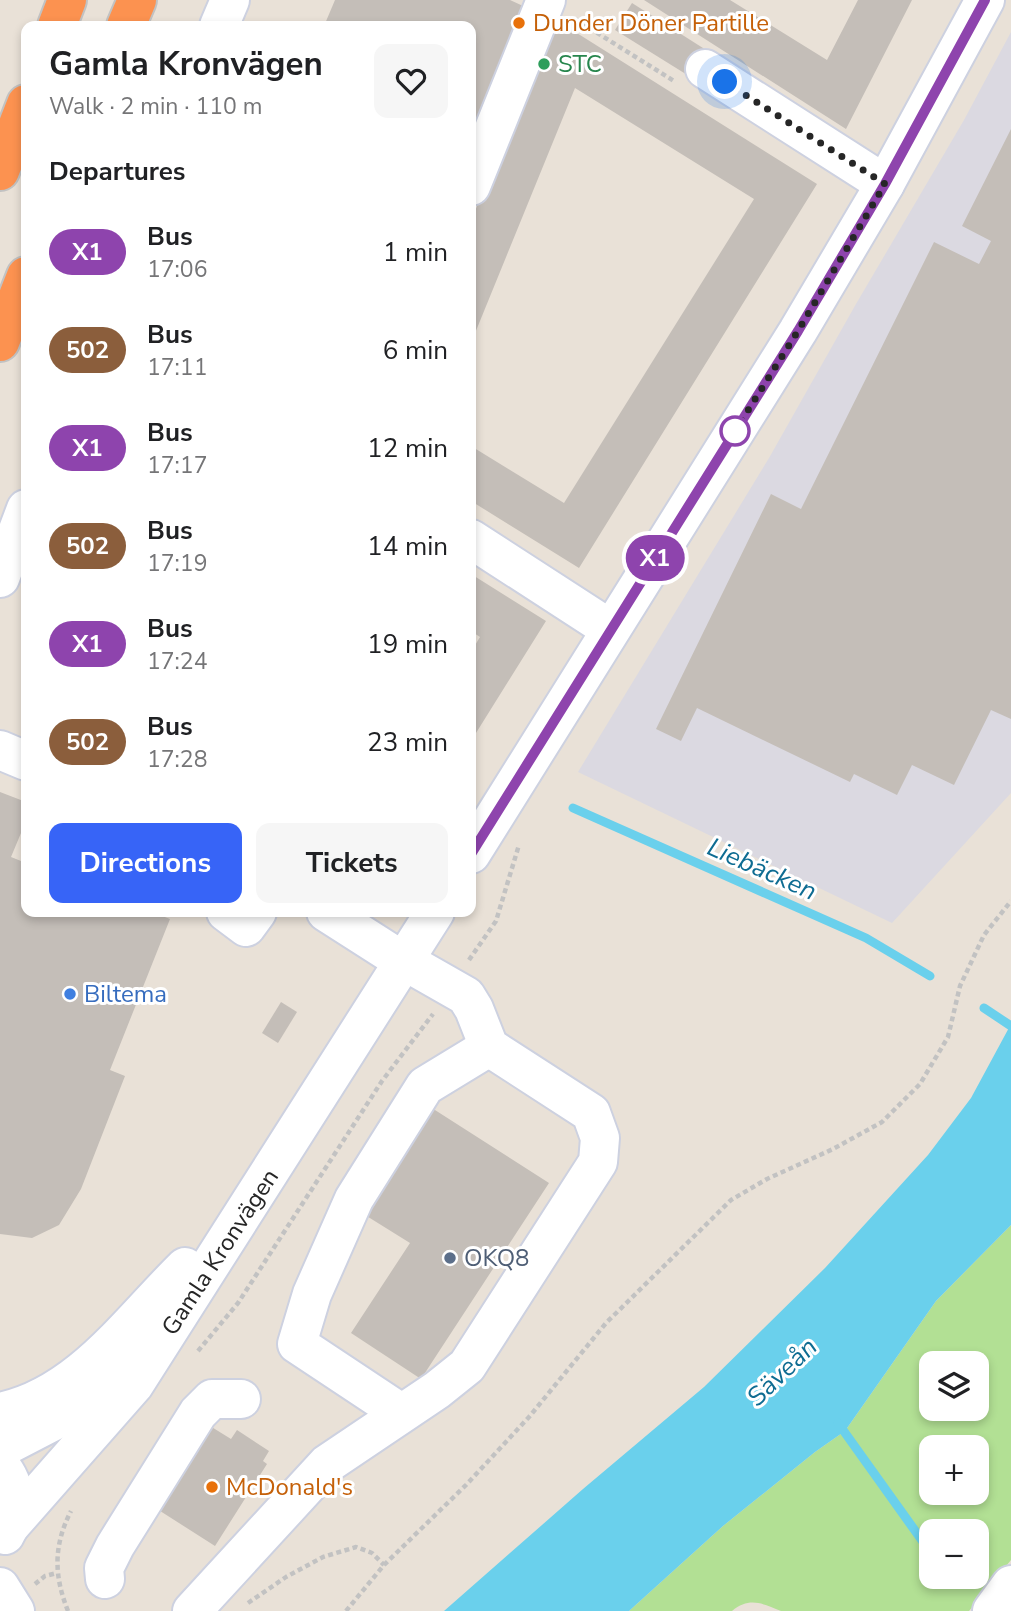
<!DOCTYPE html>
<meta charset="utf-8">
<style>
:root{--surface:#fff;--page:#f6f6f6;--text:#202124;--muted:#757577;--accent:#3764f7}
body{margin:0;font-family:"Nunito Sans",sans-serif;background:var(--page);color:var(--text);height:100vh;display:flex;flex-direction:column;font-size:26px;white-space:nowrap}
*{box-sizing:border-box;margin:0}
p{font-size:23px;color:var(--muted)}
.icon{flex:none;width:38px;height:38px;fill:none;stroke:currentColor;stroke-width:2;stroke-linecap:round;stroke-linejoin:round}
.map{position:relative;flex:1;overflow:hidden}
.drawer{position:absolute;left:21px;top:21px;width:455px;height:896px;display:flex;flex-direction:column;background:var(--surface);border-radius:14px;box-shadow:0 4px 10px #0003}
.drawer>*{flex:none}
.badge{padding:0 14px;border-radius:23px;font-size:24px;line-height:46px}
.fabs{position:absolute;left:919px;top:1351px;display:grid;gap:14px}
.fabs a{display:grid;place-items:center;width:70px;height:70px;border-radius:14px;background:var(--surface);box-shadow:0 4px 10px #0003;font-size:35px}
.you{position:absolute;width:35px;height:35px;margin:-18px;border:5px solid #fff;border-radius:50%;background:#1a73e8;box-shadow:0 0 0 10px #1a73e833}
.map>.badge{position:absolute;translate:-50% -50%;box-shadow:0 0 0 4px #fff}
h2{padding:0 28px;font-size:26px;line-height:63px}
.round{display:grid;place-items:center;flex:none;width:74px;height:74px;border-radius:14px;background:var(--page)}
.overview{display:flex;align-items:center;justify-content:space-between;height:119px;padding:0 28px}
h1{font-size:33px;font-weight:700;line-height:52px}
.primary-button{display:flex;gap:14px;margin-top:auto;padding:14px 28px}
.primary-button a{flex:1;height:80px;border-radius:14px;background:var(--accent);color:#fff;font-size:28px;font-weight:700;line-height:80px;text-align:center}
.primary-button a+a{background:var(--page);color:var(--text)}
ul{padding:0;list-style:none}
li{display:flex;align-items:center;gap:21px;height:98px;padding:0 28px}
li div{flex:1}
li b{display:block;font-size:26px}
li em{font-style:normal}
li .badge{min-width:77px;font-weight:700;text-align:center}
.map>svg:first-child{display:block}
</style>
<div class="map">
<svg width="1011" height="1611" viewBox="0 0 1011 1611">
<rect width="100%" height="100%" fill="#e9e1d7"/>
<polygon fill="#dbd9e1" points="1011,32 1011,793 892,923 578,772 769,458 856,304 964,120"/>
<path fill="#b2e094" fill-rule="evenodd" d="M1011,1225V1560L969,1611H781C762,1603 749,1597 732,1611H629L723,1526L815,1452L845,1431L936,1301ZM931,1363H976V1409H931ZM931,1447H976V1493H931ZM931,1531H976V1577H931Z"/>
<polygon fill="#6ad0ec" points="1011,1024 1011,1225 936,1301 845,1431 815,1452 723,1526 629,1611 444,1611 583,1489 704,1387 825,1268 928,1155 971,1098"/>
<g fill="none" stroke-linecap="round" stroke-linejoin="round">
<g stroke="#6ad0ec" stroke-width="9">
<polyline points="573,808 866,938 930,976"/>
<polyline points="984,1008 1011,1026"/>
<polyline points="838,1423 931,1553"/>
</g>
</g>
<g fill="#c4beb8">
<polygon points="335,0 510,0 534,11 471,168 471,26 324,26"/>
<polygon points="644,0 730,0 827,60 858,0 912,0 846,129"/>
<polygon points="632,3 714,55 697,81 615,30"/>
<polygon points="553,18 817,184 579,568 471,501 471,446 564,503 754,199 575,88 471,343 471,221"/>
<polygon points="1011,129 1011,719 991,710 954,785 912,765 897,795 854,774 850,782 697,708 681,741 656,729 771,494 801,509 934,242 979,264 991,241 962,226"/>
<polygon points="471,574 546,621 471,741 471,652 480,637 471,631"/>
<polygon points="0,792 26,802 26,821 11,857 26,863 26,912 152,912 170,919 110,1070 125,1076 81,1189 59,1225 32,1238 0,1234"/>
<polygon points="281,1002 297,1012 278,1043 262,1033"/>
<polygon points="424,1103 549,1183 421,1379 351,1333 410,1243 357,1210"/>
<polygon points="210,1426 231,1439 237,1430 269,1451 263,1461 267,1464 215,1546 157,1509"/>
</g>
<g fill="none" stroke-linecap="round" stroke-linejoin="round">
<g stroke="#cdd1e0" stroke-width="42">
<g id="minor">
<polyline points="219,26 230,0"/>
<polyline points="705,69 885,184"/>
<polyline points="471,186 546,0"/>
<polyline points="471,539 610,629"/>
<polyline points="0,578 26,509"/>
<polyline points="0,750 26,761"/>
<polyline points="471,854 798,331 885,184 985,0"/>
<polyline points="226,912 246,927 257,912"/>
<path d="M0,1412C79,1396 130,1321 185,1267"/>
<polyline points="401,1413 297,1344 312,1294 354,1199 425,1086 489,1047"/>
<polyline points="0,1449 54,1421 117,1373 134,1354"/>
<path d="M0,1465C17,1485 19,1512 5,1535"/>
<polyline points="10,1526 134,1385 435,912"/>
<polyline points="105,1579 104,1568 115,1546 198,1413 212,1399 241,1399"/>
<polyline points="0,1587 15,1611"/>
<polyline points="192,1611 327,1464 437,1390 467,1366 598,1162 600,1138 591,1113 489,1047 474,1009 466,996 387,951 326,912"/>
<polyline points="992,1611 1011,1585"/>
</g>
</g>
<g stroke="#c2c2c2" stroke-width="42">
<g id="highway">
<polyline points="57,26 67,0"/>
<polyline points="126,26 137,0"/>
<polyline points="0,171 26,104"/>
<polyline points="0,342 26,276"/>
</g>
</g>
<g stroke="#c2c2c2" stroke-width="4.5" stroke-dasharray="5 3.5" stroke-linecap="butt">
<polyline points="575,19 674,81"/>
<polyline points="469,960 496,921 519,845"/>
<polyline points="198,1351 238,1303 382,1081 433,1014"/>
<polyline points="35,1584 45,1576 57,1573"/>
<polyline points="248,1603 286,1577 323,1557 356,1547 372,1553 384,1565"/>
<path d="M68,1611C54,1576 53,1546 71,1511"/>
<polyline points="346,1611 384,1565 466,1485 529,1417 606,1323 731,1200 767,1179 833,1149 882,1122 920,1084 948,1037 960,986 984,935 1011,901"/>
</g>
<use href="#minor" stroke="#fff" stroke-width="38"/>
<use href="#highway" stroke="#fc9250" stroke-width="38"/>
</g>
<g fill="none" stroke-linecap="round" stroke-linejoin="round">
<g stroke="#fff" stroke-width="16">
<polyline id="line" points="471,854 798,331 885,184 985,0"/>
</g>
<use href="#line" stroke="#8e44ad" stroke-width="10"/>
<polyline stroke="#262626" stroke-width="7" stroke-dasharray="0 12.6" points="725,82 885,184 798,331 735,431"/>
</g>
<g fill="#e8710a" stroke="#fff" stroke-width="2.5">
<circle cx="519" cy="23" r="7"/>
<circle cx="212" cy="1487" r="7"/>
</g>
<circle fill="#2e9e5b" stroke="#fff" stroke-width="2.5" cx="544" cy="64" r="7"/>
<circle fill="#fff" stroke="#8e44ad" stroke-width="3.5" cx="735" cy="431" r="14"/>
<circle fill="#3f7fe0" stroke="#fff" stroke-width="2.5" cx="70" cy="994" r="7"/>
<circle fill="#5c6f8a" stroke="#fff" stroke-width="2.5" cx="450" cy="1258" r="7"/>
<g text-anchor="middle" dominant-baseline="central" stroke-width="6" stroke-linejoin="round" paint-order="stroke">
<g font-size="24" fill="#c56008" stroke="#fff" text-anchor="start">
<text x="533" y="23">Dunder Döner Partille</text>
<text x="226" y="1487">McDonald's</text>
</g>
<g font-size="24" fill="#27864d" stroke="#fff" text-anchor="start">
<text x="558" y="64">STC</text>
</g>
<g font-size="24" fill="#366cbe" stroke="#fff" text-anchor="start">
<text x="84" y="994">Biltema</text>
</g>
<g font-size="24" fill="#262626" stroke="#fff">
<text transform="translate(220 1252) rotate(-57)">Gamla Kronvägen</text>
</g>
<g font-size="24" fill="#4e5e75" stroke="#fff" text-anchor="start">
<text x="464" y="1258">OKQ8</text>
</g>
<g font-size="26" font-style="italic" fill="#0e6c92" stroke="#fff">
<text transform="translate(762 869) rotate(24)">Liebäcken</text>
<text transform="translate(782 1372) rotate(-44)">Säveån</text>
</g>
</g>
</svg>
<div class="fabs">
<a><svg class="icon" aria-label="layers" viewBox="0 0 24 24"><path d="M12 4l9 5-9 5-9-5zM3 14l9 5 9-5"/></svg></a>
<a>+</a>
<a>−</a>
</div>
<div class="you" style="left:725px;top:82px"></div>
<b class="badge" style="left:655px;top:558px;background:#8e44ad;color:#fff">X1</b>
<section class="drawer">
<div class="overview"><div><h1>Gamla Kronvägen</h1><p>Walk · 2 min · 110 m</p></div><a class="round"><svg class="icon" aria-label="heart" viewBox="0 0 24 24"><path d="M12 20l-8-8c-3-5 5-10 8-4 3-6 11-1 8 4z"/></svg></a></div>
<h2>Departures</h2>
<ul>
<li><span class="badge" style="background:#8e44ad;color:#fff">X1</span><div><b>Bus</b><p>17:06</p></div><em>1 min</em></li>
<li><span class="badge" style="background:#8b5e3c;color:#fff">502</span><div><b>Bus</b><p>17:11</p></div><em>6 min</em></li>
<li><span class="badge" style="background:#8e44ad;color:#fff">X1</span><div><b>Bus</b><p>17:17</p></div><em>12 min</em></li>
<li><span class="badge" style="background:#8b5e3c;color:#fff">502</span><div><b>Bus</b><p>17:19</p></div><em>14 min</em></li>
<li><span class="badge" style="background:#8e44ad;color:#fff">X1</span><div><b>Bus</b><p>17:24</p></div><em>19 min</em></li>
<li><span class="badge" style="background:#8b5e3c;color:#fff">502</span><div><b>Bus</b><p>17:28</p></div><em>23 min</em></li>
</ul>
<div class="primary-button"><a>Directions</a><a>Tickets</a></div>
</section>
</div>
